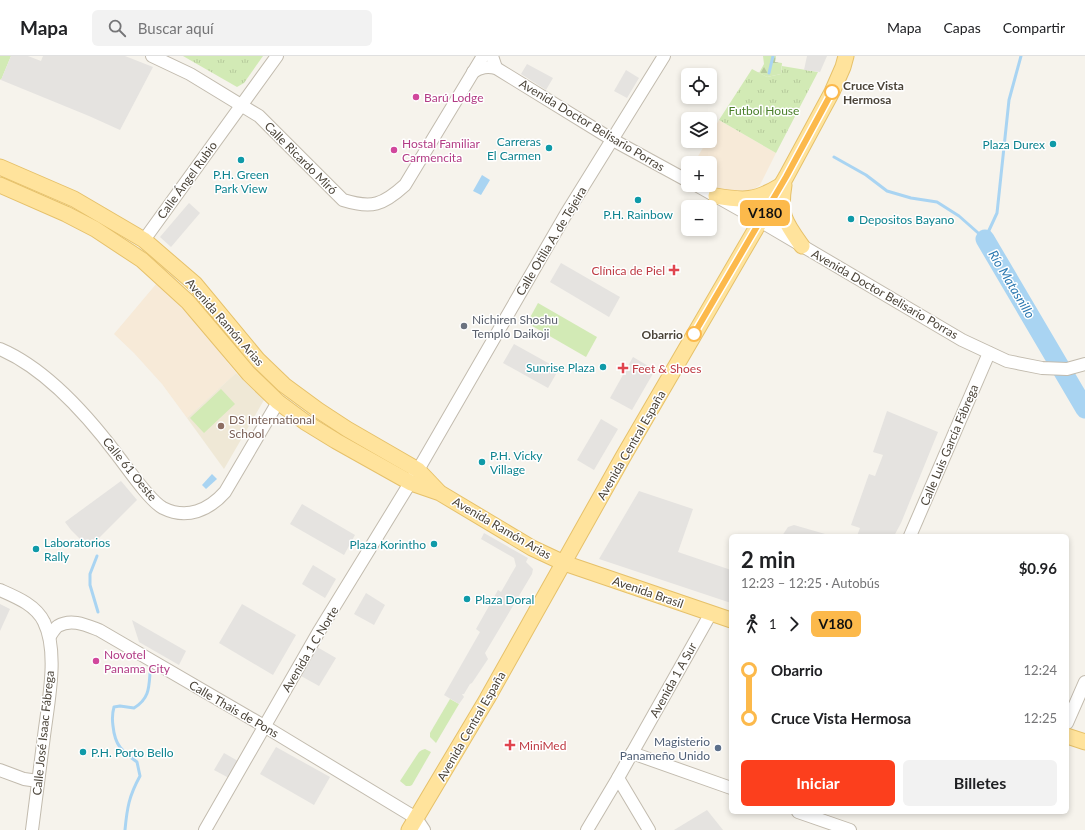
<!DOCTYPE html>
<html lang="es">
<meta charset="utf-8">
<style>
:root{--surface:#fff;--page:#f2f2f2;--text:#202124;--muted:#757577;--line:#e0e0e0;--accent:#fc3f1d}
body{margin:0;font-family:Lato,sans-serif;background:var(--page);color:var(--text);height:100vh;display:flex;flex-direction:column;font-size:15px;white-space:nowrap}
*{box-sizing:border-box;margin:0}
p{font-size:13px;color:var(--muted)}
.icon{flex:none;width:22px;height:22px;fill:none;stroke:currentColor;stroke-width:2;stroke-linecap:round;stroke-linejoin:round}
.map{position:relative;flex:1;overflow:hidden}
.side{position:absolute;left:729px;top:478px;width:340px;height:280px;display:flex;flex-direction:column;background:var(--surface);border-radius:6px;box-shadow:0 2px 6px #0003}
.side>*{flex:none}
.badge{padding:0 8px;border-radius:6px;font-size:14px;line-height:26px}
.buttons{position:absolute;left:681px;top:12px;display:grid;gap:8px}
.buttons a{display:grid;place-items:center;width:36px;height:36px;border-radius:6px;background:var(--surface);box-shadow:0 2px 6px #0003;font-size:20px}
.map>.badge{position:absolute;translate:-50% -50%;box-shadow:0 0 0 2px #fff}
.legs{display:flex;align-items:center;gap:6px;height:44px;padding:0 12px;font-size:13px}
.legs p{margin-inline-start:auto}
.summary{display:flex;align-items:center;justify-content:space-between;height:68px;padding:0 12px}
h1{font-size:22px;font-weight:700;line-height:30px}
.button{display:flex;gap:8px;margin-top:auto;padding:8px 12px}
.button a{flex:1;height:46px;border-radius:6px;background:var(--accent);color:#fff;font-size:16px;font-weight:700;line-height:46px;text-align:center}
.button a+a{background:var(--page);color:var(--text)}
ul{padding:0 12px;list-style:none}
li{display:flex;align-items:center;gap:14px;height:48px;font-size:15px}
li i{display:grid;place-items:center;width:6px;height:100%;margin:0 5px;background:currentColor}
li i::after{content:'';width:10px;height:10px;margin:-5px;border:3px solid;border-radius:50%;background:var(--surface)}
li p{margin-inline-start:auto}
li:first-child i{background:linear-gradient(#0000 50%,currentColor 0)}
li:last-child i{background:linear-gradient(currentColor 50%,#0000 0)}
header{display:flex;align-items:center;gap:24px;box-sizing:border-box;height:56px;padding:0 20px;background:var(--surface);border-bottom:1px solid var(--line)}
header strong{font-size:19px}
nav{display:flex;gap:22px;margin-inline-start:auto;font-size:14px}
.search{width:280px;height:36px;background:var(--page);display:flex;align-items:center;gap:10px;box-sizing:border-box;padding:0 14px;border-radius:6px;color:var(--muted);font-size:15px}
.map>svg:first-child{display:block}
</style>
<header>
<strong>Mapa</strong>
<div class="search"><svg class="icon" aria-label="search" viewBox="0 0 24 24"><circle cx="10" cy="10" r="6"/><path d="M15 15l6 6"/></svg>Buscar aquí</div>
<nav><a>Mapa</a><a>Capas</a><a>Compartir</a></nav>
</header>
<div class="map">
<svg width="1085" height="774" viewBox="0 0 1085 774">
<defs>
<pattern id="forest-firs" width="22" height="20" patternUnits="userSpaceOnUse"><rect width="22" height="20" fill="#d2eab5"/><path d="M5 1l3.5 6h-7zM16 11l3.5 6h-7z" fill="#b6ca9c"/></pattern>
<pattern id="park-tufts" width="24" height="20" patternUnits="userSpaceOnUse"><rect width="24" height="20" fill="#d2eab5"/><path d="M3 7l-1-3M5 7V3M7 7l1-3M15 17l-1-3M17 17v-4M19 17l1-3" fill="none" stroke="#b6ca9c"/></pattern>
</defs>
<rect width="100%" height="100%" fill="#f6f3ec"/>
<g fill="#f7ead8">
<polygon points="719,64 776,97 760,129 748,137 737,138 719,133 710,127 710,107 694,107 707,85 710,85 710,79"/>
<polygon points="157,227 196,267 236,317 187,362 162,328 134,297 114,278"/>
</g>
<polygon fill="#efe8d6" points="236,317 264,344 224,413 187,362"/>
<g fill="#d2eab5">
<polygon points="0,0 11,0 1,24 0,23"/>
<polygon points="538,247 597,281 586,301 527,267"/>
<polygon points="221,333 235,348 204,377 190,362"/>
<polygon points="450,643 459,648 436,687 430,681 430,677"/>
<polygon points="425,693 431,696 412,729 410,730 406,730 400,725 419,696 422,694"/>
</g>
<polygon fill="url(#forest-firs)" points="763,0 776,0 775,6 782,7 781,18 767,21 759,17 764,8"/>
<g fill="url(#park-tufts)">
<polygon points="183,0 263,0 244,27 237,31"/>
<polygon points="782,10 818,16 776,97 719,64 752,13 767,21 781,18"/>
</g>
<g fill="#e5e3e0">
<polygon points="11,0 28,0 41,5 43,0 125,0 153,11 120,74 89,60 1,24"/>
<polygon points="807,0 827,0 820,16 804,14"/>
<polygon points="527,8 553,22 546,34 521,18"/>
<polygon points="626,14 639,22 627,42 614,35"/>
<polygon points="189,147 200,157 171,191 160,181"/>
<polygon points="561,207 620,241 609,261 550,226"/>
<polygon points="514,288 559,313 548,332 503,307"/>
<polygon points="633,301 655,314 632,354 610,342"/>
<polygon points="887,355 938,376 901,467 894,480 857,480 860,472 851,469 869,418 875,420 883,399 873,396"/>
<polygon points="601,363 618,373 594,414 577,404"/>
<polygon points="121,425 137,444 89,492 71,474 65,466"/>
<polygon points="639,435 693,453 678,496 731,514 731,547 599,503"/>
<polygon points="302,448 355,479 344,499 290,468"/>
<polygon points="794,469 832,480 782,480 788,471"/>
<polygon points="484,477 528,502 526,506 533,513 532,518 485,597 488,603 472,627 470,628 464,638 462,638 464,641 459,648 444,639 480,576 476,573 498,534 501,536 516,510 514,502 481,483"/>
<polygon points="313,509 336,523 325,542 302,528"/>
<polygon points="366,537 385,549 374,569 354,558"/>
<polygon points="0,548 10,553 0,575"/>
<polygon points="242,548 296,579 273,619 219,587"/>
<polygon points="132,564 186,595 179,609 139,586"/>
<polygon points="317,591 336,602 319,630 301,620"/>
<polygon points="276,691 330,721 314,749 260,718"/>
<polygon points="224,697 238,705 229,722 214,714"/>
<polygon points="707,754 723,774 674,774"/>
</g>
<g fill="#a9d4f2">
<polygon points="482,119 490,124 481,139 473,135"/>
<polygon points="212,418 217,423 206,433 202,429"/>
</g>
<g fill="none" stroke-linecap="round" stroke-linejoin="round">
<g stroke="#a9d4f2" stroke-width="3">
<polyline points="769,17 773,0"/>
<polyline points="834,101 866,119 887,135 911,142 937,146 959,160 985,183 997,157 1009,44 1021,0"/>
<polyline points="97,500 90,518 90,529 98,556"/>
<path d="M125,774C127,752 129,740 140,720L137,706C122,695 115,690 113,670C112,663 112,658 114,651L120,650L134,652C149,643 149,632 150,617"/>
</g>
<polyline stroke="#a9d4f2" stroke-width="19" points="985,183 1085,353"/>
<g stroke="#c2bbae" stroke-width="14">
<g id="minor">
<path d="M152,0L190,18L259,60L343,144C372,153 383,149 405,129L483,0"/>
<polyline points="492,0 496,12"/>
<path d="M473,16C481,11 487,10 496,12L613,84L688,125"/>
<polyline points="696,129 760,165 962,284 1007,305 1042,312 1067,313 1085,308"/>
<polyline points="144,184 277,0"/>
<path d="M0,293C47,313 88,360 118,400C128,413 150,445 163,452C187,464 209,454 225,436L278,346"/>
<polyline points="910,480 989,297"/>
<path d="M0,534C16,541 36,549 44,566C59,596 48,647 44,680C40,711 36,743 32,774"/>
<path d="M50,580C52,577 55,572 58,570C71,562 86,569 99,574L264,670L416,762L424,774"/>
<polyline points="1067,667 1085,626"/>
<polyline points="632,697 731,732"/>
<polyline points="0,714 24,723 38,725"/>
<polyline points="618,722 649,774"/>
<polyline points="798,756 850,774"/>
<polyline points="205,774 318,577 418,414 566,158 664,0"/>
<polyline points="587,774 618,722 711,557"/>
</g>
</g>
<g stroke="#e6c16a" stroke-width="17">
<g id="major">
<polyline points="0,111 74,143 144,184 195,228 258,304 284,329 318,354 347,373 418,414 438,435"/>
<polyline points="0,129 66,158 95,173 142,204 188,246 249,318 278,346 305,366 336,385 411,427 440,437 532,492 564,507 731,564"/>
<path d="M784,129C779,159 785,166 802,190"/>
<path d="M716,140C744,145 755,145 780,130"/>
<polyline points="1067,680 1085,686"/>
<polyline points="409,774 487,643 623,401 786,121 832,36 843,11 846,0"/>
</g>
</g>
<use href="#minor" stroke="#fff" stroke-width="12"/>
<use href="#major" stroke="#ffe39c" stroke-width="15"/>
</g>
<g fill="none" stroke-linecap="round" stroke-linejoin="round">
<g stroke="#fff" stroke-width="9">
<polyline id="line-1" points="694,278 786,121 832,36"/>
</g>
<use href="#line-1" stroke="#fcb94b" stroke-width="6"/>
</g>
<g fill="#fff" stroke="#fcb94b" stroke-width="2">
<circle cx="832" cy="36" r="7"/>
<circle cx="694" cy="278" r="7"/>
</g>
<g fill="#d1479c" stroke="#fff" stroke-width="1.5">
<circle cx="416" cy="41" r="4"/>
<circle cx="394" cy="94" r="4"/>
<circle cx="96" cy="605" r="4"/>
</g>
<g fill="#0f9aa8" stroke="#fff" stroke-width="1.5">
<circle cx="1053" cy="88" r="4"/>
<circle cx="549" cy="92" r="4"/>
<circle cx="241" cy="104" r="4"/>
<circle cx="638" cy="144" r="4"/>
<circle cx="851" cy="163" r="4"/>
<circle cx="603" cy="311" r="4"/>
<circle cx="482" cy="406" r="4"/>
<circle cx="434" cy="488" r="4"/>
<circle cx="36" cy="493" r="4"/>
<circle cx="467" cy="543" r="4"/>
<circle cx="83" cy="696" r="4"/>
</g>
<g fill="#e0444e" stroke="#fff" stroke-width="1.5">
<path d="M672 208h4v4h4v4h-4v4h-4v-4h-4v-4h4z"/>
<path d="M621 306h4v4h4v4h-4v4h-4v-4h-4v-4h4z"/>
<path d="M508 683h4v4h4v4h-4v4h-4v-4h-4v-4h4z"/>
</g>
<circle fill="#6b7280" stroke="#fff" stroke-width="1.5" cx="464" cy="270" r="4"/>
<circle fill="#8d6e63" stroke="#fff" stroke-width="1.5" cx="221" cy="370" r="4"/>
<circle fill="#5c6f8a" stroke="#fff" stroke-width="1.5" cx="718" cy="692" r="4"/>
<g text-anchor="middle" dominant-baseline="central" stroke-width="3" stroke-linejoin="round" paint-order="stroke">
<g font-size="12" font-weight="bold" fill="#4b4439" stroke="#fff" text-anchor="start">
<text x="843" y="29">Cruce Vista<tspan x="843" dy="14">Hermosa</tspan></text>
<text x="683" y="278" text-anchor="end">Obarrio</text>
</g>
<g font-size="12" fill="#b23c85" stroke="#fff" text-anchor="start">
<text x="424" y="41">Barú Lodge</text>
<text x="402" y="87">Hostal Familiar<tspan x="402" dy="14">Carmencita</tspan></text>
<text x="104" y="598">Novotel<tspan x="104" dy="14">Panama City</tspan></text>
</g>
<g font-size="12" fill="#4a7f2a" stroke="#fff">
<text x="764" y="54">Futbol House</text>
</g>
<g font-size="12" fill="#4b4439" stroke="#fff">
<text transform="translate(592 69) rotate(31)">Avenida Doctor Belisario Porras</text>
<text transform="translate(301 102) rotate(45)">Calle Ricardo Miró</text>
<text transform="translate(187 124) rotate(-54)">Calle Ángel Rubio</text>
<text transform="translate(551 185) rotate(-59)">Calle Otilia A. de Tejeira</text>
<text transform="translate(885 238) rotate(30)">Avenida Doctor Belisario Porras</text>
<text transform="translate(225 266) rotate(49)">Avenida Ramón Arias</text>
<text transform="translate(631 389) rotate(-60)">Avenida Central España</text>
<text transform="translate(949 389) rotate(-67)">Calle Luis García Fábrega</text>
<text transform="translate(130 413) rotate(51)">Calle 61 Oeste</text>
<text transform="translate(502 472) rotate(30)">Avenida Ramón Arias</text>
<text transform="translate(648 536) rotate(19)">Avenida Brasil</text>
<text transform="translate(310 593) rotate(-59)">Avenida 1 C Norte</text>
<text transform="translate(673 624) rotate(-61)">Avenida 1 A Sur</text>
<text transform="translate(234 653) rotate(30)">Calle Thais de Pons</text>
<text transform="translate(471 670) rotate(-60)">Avenida Central España</text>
<text transform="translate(43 677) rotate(-84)">Calle José Isaac Fábrega</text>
</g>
<g font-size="12" fill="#0d838f" stroke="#fff" text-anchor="start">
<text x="541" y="85" text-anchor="end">Carreras<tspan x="541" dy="14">El Carmen</tspan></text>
<text x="1045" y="88" text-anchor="end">Plaza Durex</text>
<text x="241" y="118" text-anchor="middle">P.H. Green<tspan x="241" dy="14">Park View</tspan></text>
<text x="638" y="158" text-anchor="middle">P.H. Rainbow</text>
<text x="859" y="163">Depositos Bayano</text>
<text x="595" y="311" text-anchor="end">Sunrise Plaza</text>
<text x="490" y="399">P.H. Vicky<tspan x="490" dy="14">Village</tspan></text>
<text x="44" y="486">Laboratorios<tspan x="44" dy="14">Rally</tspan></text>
<text x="426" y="488" text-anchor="end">Plaza Korintho</text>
<text x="475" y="543">Plaza Doral</text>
<text x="91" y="696">P.H. Porto Bello</text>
</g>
<g font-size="12" fill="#be3a42" stroke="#fff" text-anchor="start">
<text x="665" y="214" text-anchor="end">Clínica de Piel</text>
<text x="632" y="312">Feet &amp; Shoes</text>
<text x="519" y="689">MiniMed</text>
</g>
<g font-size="12" fill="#5b616d" stroke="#fff" text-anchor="start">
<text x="472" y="263">Nichiren Shoshu<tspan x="472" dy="14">Templo Daikoji</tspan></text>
</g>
<g font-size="12" fill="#785e54" stroke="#fff" text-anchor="start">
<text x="229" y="363">DS International<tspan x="229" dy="14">School</tspan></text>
</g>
<g font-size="12" fill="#4e5e75" stroke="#fff" text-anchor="end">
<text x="710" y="685">Magisterio<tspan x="710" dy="14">Panameño Unido</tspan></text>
</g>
<g font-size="13" font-style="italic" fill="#2e7ab2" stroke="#fff">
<text transform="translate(1012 228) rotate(59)">Río Matasnillo</text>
</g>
</g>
</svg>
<div class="buttons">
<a><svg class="icon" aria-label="locate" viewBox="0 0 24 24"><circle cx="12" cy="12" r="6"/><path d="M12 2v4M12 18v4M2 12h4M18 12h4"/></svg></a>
<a><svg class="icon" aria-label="layers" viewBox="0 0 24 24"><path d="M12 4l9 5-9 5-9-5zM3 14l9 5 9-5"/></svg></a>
<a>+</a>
<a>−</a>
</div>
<b class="badge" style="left:765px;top:157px;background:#fcb94b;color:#111">V180</b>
<section class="side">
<div class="summary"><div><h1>2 min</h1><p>12:23 – 12:25 · Autobús</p></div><b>$0.96</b></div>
<div class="legs"><svg class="icon" aria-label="walk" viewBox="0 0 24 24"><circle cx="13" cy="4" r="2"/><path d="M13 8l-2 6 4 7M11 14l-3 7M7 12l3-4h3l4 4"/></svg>1<svg class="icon" aria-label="forward" viewBox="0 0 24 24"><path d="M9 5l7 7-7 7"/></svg><b class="badge" style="background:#fcb94b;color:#111">V180</b></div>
<ul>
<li><i style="color:#fcb94b"></i><b>Obarrio</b><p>12:24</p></li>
<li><i style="color:#fcb94b"></i><b>Cruce Vista Hermosa</b><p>12:25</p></li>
</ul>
<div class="button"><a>Iniciar</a><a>Billetes</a></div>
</section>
</div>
